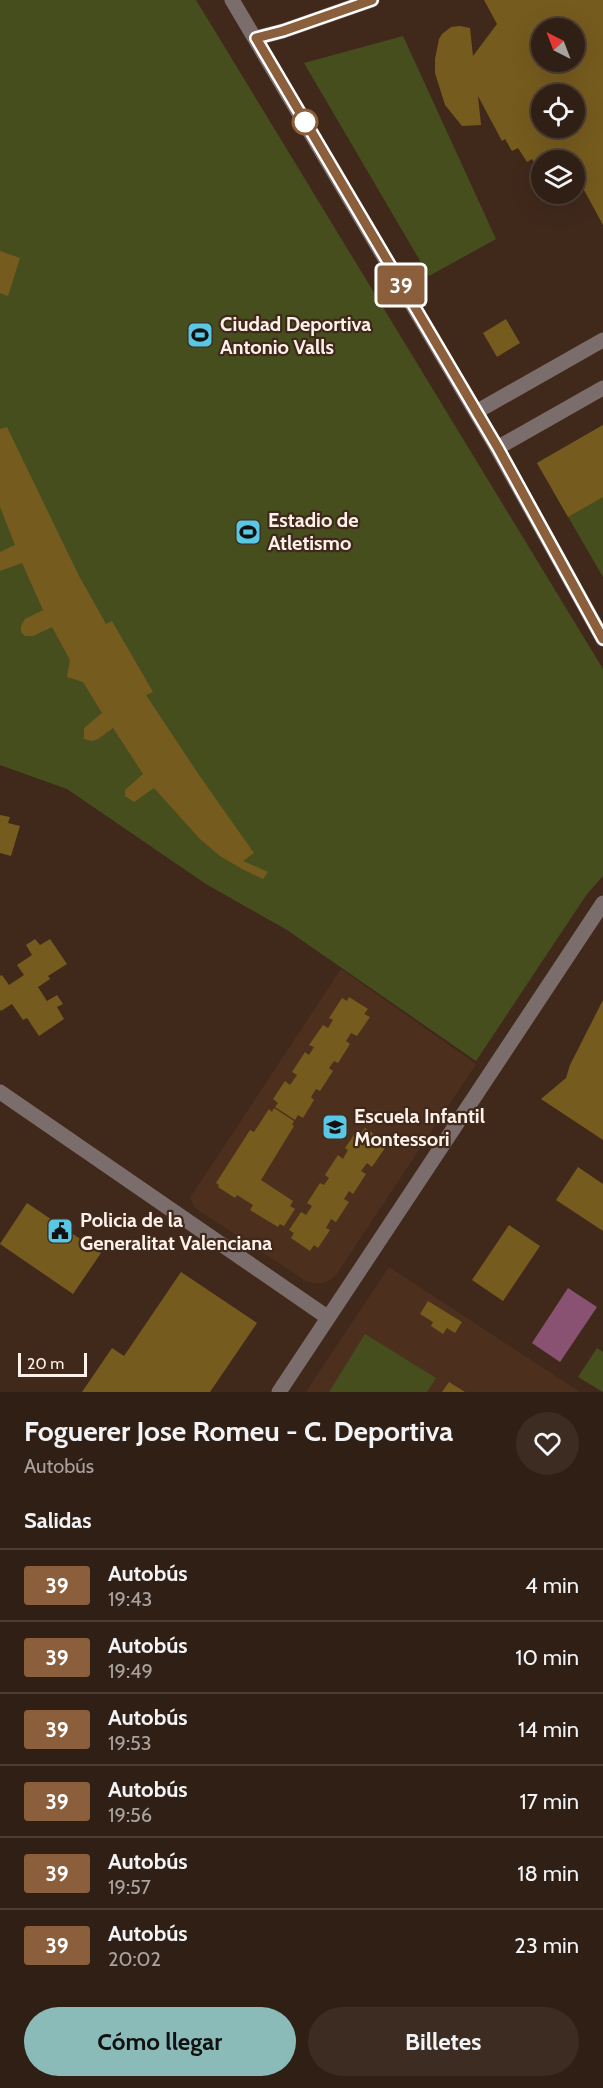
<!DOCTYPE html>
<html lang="es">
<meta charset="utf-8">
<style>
:root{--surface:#301f14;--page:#3c2c22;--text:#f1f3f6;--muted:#a8a2a0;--line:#4b3d34;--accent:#8bbbb9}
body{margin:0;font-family:Cabin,sans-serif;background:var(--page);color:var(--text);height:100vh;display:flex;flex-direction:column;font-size:22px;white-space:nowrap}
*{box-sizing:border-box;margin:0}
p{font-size:20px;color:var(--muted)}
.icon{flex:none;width:33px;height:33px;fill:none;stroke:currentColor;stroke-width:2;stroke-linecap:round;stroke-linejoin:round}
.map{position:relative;height:1392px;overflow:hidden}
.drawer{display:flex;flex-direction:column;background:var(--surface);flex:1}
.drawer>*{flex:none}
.badge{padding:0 12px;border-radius:4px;font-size:21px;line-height:39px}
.needle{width:39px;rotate:318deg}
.fabs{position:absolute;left:531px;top:18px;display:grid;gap:12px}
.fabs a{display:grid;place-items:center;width:54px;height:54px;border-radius:50%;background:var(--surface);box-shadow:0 6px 24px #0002,0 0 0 2px var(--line);font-size:30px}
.scale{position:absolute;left:18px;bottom:15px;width:69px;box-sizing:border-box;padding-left:6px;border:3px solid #fef1ea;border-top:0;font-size:16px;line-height:21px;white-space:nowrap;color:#fef1ea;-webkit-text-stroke:4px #40291b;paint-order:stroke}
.map>.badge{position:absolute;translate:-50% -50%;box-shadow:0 0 0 3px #fff}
h2{padding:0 24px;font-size:22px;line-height:54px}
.round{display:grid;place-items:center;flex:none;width:63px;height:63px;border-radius:32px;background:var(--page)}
.overview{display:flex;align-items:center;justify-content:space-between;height:102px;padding:0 24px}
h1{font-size:28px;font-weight:700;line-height:45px}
.action{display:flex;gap:12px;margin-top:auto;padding:12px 24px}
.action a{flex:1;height:69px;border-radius:36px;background:var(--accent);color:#111;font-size:24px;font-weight:700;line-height:69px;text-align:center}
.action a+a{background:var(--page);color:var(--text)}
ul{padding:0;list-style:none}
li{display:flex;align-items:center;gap:18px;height:72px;padding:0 24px;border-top:2px solid var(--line)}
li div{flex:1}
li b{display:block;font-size:22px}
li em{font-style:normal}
li .badge{min-width:66px;font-weight:700;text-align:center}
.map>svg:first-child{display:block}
</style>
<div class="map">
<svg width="603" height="1392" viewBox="0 0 603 1392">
<rect width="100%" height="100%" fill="#40291b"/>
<g fill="#4d2f1d">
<polygon points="341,969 476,1064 338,1272 332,1279 323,1283 314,1283 306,1281 195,1208 190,1198"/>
<polygon points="389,1267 580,1392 306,1392"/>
</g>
<g fill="#464e1e">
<polygon points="0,0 196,0 603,669 603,876 587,894 476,1061 287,930 206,884 67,789 0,765"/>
<polygon points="403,36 496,239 429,276 304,63"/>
<polygon points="603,425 603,577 537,463"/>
<polygon points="365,1334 436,1378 427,1392 329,1392"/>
<polygon points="597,1348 603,1352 603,1392 578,1377"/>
</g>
<polygon fill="#895272" points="568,1288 597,1307 560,1362 532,1343"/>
<g fill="#765b1e" fill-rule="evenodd">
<path d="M484,0H603V225L584,190L574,188V160H542V175L532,159L527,162L518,148L512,151L505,139L502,141L478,96L481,125L462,126L445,105L435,73V59L439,39L442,34L451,27L460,26L470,28L473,56L497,24ZM542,28H574V62H542ZM542,94H574V128H542Z"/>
<polygon points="0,251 20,258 8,296 0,293"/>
<polygon points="506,319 520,343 497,357 483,333"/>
<polygon points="603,425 603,497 568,517 537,463"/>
<polygon points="7,427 79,576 106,624 112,621 153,692 146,695 199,775 254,853 243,861 268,872 263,879 242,869 220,856 200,839 154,788 134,802 125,796 125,790 143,774 113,728 98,739 92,741 84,739 84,728 102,713 83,682 67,677 70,660 52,627 33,636 25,636 21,632 21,626 25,619 43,610 22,563 0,571 0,552 15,545 0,507 0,429"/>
<polygon points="0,815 10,817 8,823 20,826 11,856 0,853"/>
<polygon points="35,939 40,945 50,939 67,964 48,976 50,979 38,987 47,1001 57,995 63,1004 57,1007 64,1019 39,1036 27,1018 23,1020 12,1004 1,1011 0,1009 0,976 2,975 9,985 24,975 17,965 32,955 26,945"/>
<polygon points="349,997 368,1009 364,1014 370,1017 357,1036 351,1033 346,1041 350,1044 338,1063 334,1061 329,1068 333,1071 320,1091 316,1089 311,1097 314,1100 303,1118 298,1115 295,1120 275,1107 278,1103 273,1099 285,1081 290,1085 297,1075 292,1072 305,1052 309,1055 314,1047 309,1045 323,1025 328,1028 333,1020 329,1018 342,998 347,1001"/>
<polygon points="603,1000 603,1140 541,1099 566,1078 570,1065"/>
<polygon points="274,1108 294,1121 292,1125 294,1126 261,1180 293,1201 290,1206 295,1209 284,1226 280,1224 278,1227 250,1210 253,1205 237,1195 235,1198 218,1187 219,1185 216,1183 250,1130 254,1132 269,1109 272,1112"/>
<polygon points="365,1128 383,1140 380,1145 385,1148 372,1167 367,1163 361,1171 366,1174 353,1194 349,1191 344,1199 349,1202 336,1222 331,1219 326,1228 330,1230 318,1248 314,1245 310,1251 291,1238 294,1233 289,1230 301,1212 306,1215 312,1206 307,1203 320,1183 324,1185 329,1178 325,1175 338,1155 343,1159 348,1150 345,1148 358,1129 362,1132"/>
<polygon points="578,1167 603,1184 603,1231 556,1200"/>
<polygon points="27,1203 101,1253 73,1294 0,1244"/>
<polygon points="509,1225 540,1246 503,1301 472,1280"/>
<polygon points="181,1272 257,1323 210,1392 82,1392 112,1348 124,1356"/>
<polygon points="428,1301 462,1322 455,1333 447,1328 443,1334 431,1326 433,1322 420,1314"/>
<polygon points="449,1382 465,1392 442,1392"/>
</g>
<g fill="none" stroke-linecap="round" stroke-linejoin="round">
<g stroke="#7c6d6d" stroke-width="15">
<polyline points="232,0 497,448 603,639"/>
<polyline points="256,38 283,31 372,0"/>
<polyline points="476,412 603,340"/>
<polyline points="497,448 603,388"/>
<polyline points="0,1092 327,1317"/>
<polyline points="279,1392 603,903"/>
</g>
</g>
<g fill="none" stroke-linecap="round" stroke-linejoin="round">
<g stroke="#fff" stroke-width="14">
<polyline id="line" points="372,0 283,31 256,38 498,448 603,639"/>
</g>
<use href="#line" stroke="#8b5e3c" stroke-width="9"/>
</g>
<defs>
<g id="stadium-square" transform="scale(1.35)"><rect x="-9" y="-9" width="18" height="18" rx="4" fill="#59c8e4" stroke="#40291b"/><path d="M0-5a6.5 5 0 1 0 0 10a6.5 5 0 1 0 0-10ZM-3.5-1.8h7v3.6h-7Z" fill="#111"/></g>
<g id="school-square" transform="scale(1.35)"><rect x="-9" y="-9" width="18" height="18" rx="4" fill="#59c8e4" stroke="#40291b"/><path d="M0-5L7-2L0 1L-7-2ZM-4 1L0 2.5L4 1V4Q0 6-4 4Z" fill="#111"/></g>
<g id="civic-square" transform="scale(1.35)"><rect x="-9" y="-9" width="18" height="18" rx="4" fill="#59c8e4" stroke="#40291b"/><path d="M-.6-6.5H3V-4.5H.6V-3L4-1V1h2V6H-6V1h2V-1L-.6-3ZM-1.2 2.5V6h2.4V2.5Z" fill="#111"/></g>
</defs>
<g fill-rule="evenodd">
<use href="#stadium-square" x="200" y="335"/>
<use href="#stadium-square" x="248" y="532"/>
<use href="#school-square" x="335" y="1127"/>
<use href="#civic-square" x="60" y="1231"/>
</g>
<circle fill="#fff" stroke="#8b5e3c" stroke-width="3" cx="305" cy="122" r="12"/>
<g text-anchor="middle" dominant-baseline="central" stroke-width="4.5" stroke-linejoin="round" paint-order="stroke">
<g font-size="20" font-weight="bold" fill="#fef1ea" stroke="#40291b" text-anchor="start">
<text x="220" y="324">Ciudad Deportiva<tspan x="220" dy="23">Antonio Valls</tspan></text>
<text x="268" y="520">Estadio de<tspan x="268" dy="23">Atletismo</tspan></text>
<text x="354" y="1116">Escuela Infantil<tspan x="354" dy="23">Montessori</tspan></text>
<text x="80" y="1220">Policia de la<tspan x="80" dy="23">Generalitat Valenciana</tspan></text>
</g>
</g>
</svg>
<div class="fabs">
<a><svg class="needle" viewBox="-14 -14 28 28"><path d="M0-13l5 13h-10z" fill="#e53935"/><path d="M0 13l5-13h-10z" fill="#a8a2a0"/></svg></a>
<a><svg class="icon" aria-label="locate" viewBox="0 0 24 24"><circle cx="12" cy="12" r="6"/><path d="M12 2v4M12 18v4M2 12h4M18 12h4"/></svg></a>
<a><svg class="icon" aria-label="layers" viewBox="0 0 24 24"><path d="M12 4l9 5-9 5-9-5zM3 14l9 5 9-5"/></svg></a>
</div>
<div class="scale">20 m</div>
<b class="badge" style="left:401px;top:285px;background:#8b5e3c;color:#fff">39</b>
</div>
<section class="drawer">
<div class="overview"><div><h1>Foguerer Jose Romeu - C. Deportiva</h1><p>Autobús</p></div><a class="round"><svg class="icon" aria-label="heart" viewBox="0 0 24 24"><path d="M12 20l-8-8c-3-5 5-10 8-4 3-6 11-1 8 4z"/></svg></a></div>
<h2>Salidas</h2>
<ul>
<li><span class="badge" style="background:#8b5e3c;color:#fff">39</span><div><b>Autobús</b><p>19:43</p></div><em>4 min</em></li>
<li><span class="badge" style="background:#8b5e3c;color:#fff">39</span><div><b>Autobús</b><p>19:49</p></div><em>10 min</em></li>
<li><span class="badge" style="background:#8b5e3c;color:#fff">39</span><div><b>Autobús</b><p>19:53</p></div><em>14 min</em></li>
<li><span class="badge" style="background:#8b5e3c;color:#fff">39</span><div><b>Autobús</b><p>19:56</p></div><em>17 min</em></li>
<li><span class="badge" style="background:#8b5e3c;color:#fff">39</span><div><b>Autobús</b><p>19:57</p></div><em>18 min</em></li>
<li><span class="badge" style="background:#8b5e3c;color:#fff">39</span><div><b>Autobús</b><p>20:02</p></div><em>23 min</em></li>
</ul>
<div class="action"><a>Cómo llegar</a><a>Billetes</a></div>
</section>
